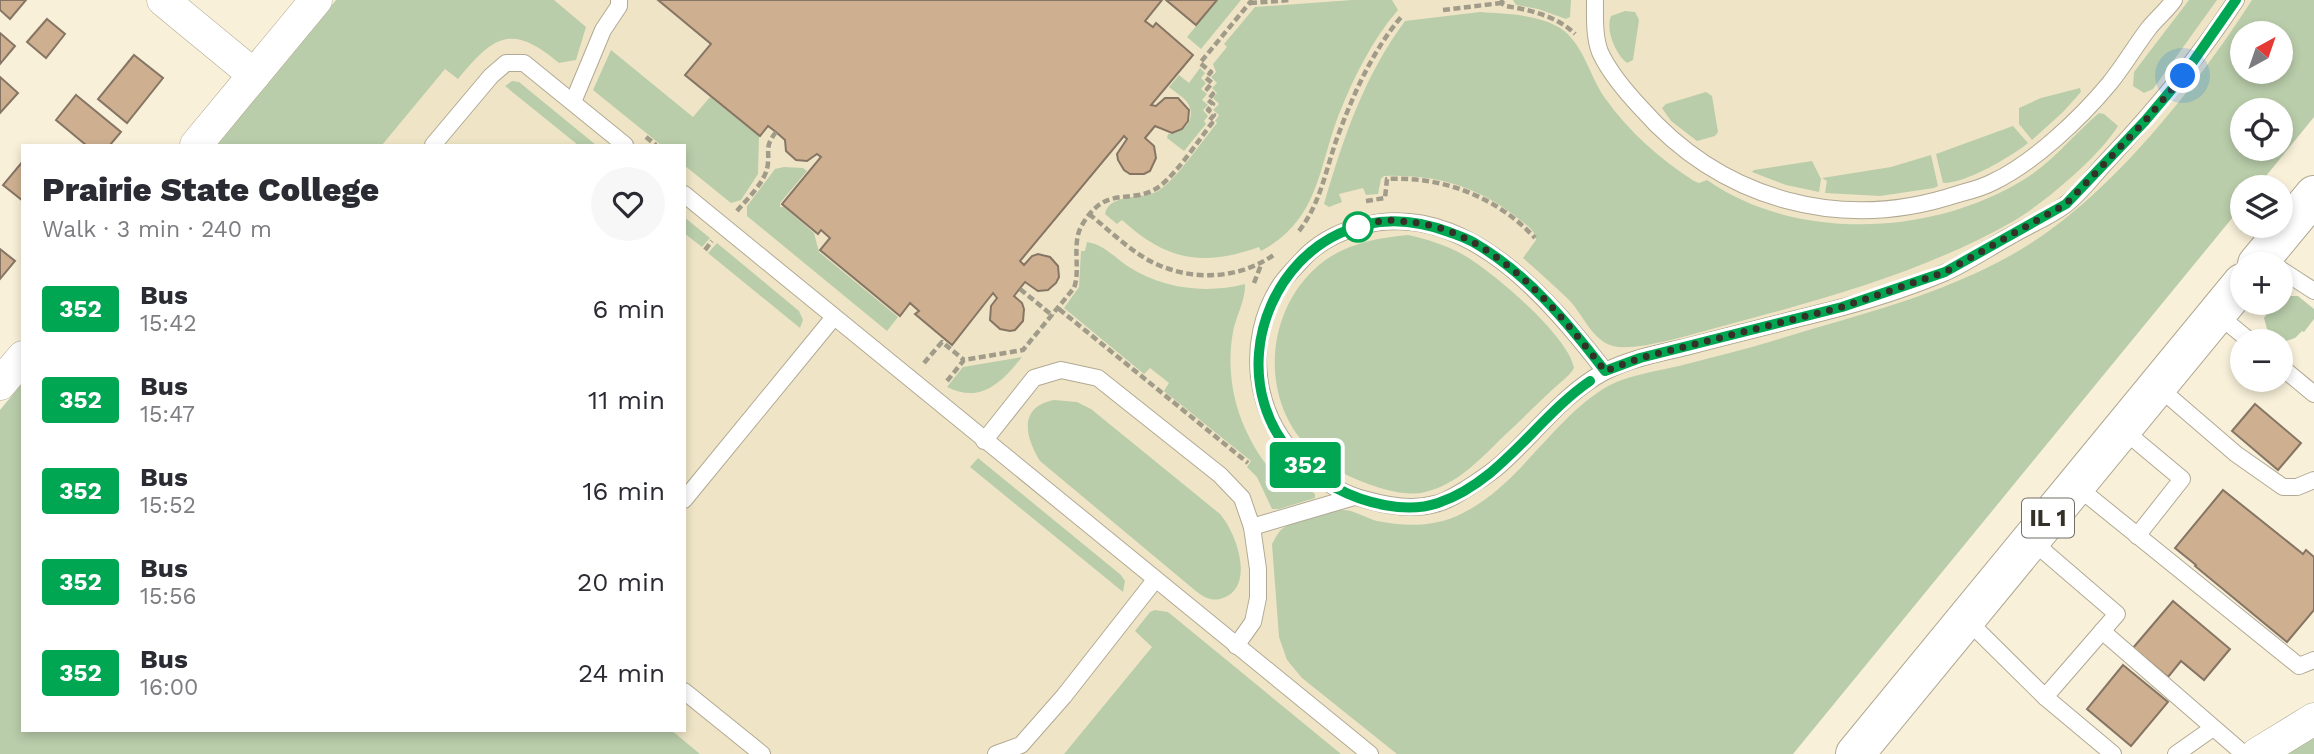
<!DOCTYPE html>
<meta charset="utf-8">
<style>
:root{--surface:#fff;--page:#f7f7f7;--text:#2b2b33;--muted:#7c7c81}
body{margin:0;font-family:"Work Sans",sans-serif;background:var(--page);color:var(--text);height:100vh;display:flex;flex-direction:column;font-size:26px;white-space:nowrap}
*{box-sizing:border-box;margin:0}
p{font-size:23px;color:var(--muted)}
.icon{flex:none;width:38px;height:38px;fill:none;stroke:currentColor;stroke-width:2;stroke-linecap:round;stroke-linejoin:round}
.map{position:relative;flex:1;overflow:hidden}
.panel{position:absolute;left:21px;top:144px;width:665px;height:588px;display:flex;flex-direction:column;background:var(--surface);border-radius:0px;box-shadow:0 4px 10px #0003}
.panel>*{flex:none}
.badge{padding:0 14px;border-radius:5px;font-size:24px;line-height:46px}
.needle{width:46px;rotate:40deg}
.controls{position:absolute;left:2230px;top:21px;display:grid;gap:14px}
.controls a{display:grid;place-items:center;width:63px;height:63px;border-radius:50%;background:var(--surface);box-shadow:0 4px 10px #0003;font-size:35px}
.you{position:absolute;width:35px;height:35px;margin:-18px;border:5px solid #fff;border-radius:50%;background:#1a73e8;box-shadow:0 0 0 10px #1a73e833}
.map>.badge{position:absolute;translate:-50% -50%;box-shadow:0 0 0 4px #fff}
.round{display:grid;place-items:center;flex:none;width:74px;height:74px;border-radius:37px;background:var(--page)}
.headline{display:flex;align-items:center;justify-content:space-between;height:119px;padding:0 21px}
h1{font-size:33px;font-weight:800;line-height:52px}
ul{padding:0;list-style:none}
li{display:flex;align-items:center;gap:21px;height:91px;padding:0 21px}
li div{flex:1}
li b{display:block;font-size:26px}
li em{font-style:normal}
li .badge{min-width:77px;font-weight:700;text-align:center}
.map>svg:first-child{display:block}
</style>
<div class="map">
<svg width="2314" height="754" viewBox="0 0 2314 754">
<rect width="100%" height="100%" fill="#f8f0d9"/>
<path fill="#efe5c6" fill-rule="evenodd" d="M345,0H2314L2280,110H2242V187L1784,754H0L23,730H684V145H225ZM2242,33H2280V72H2242Z"/>
<g fill="#b9cdaa" fill-rule="evenodd">
<path d="M336,0H554L586,27L576,60L559,63C512,23 494,35 458,79L445,69L382,145H217Z"/>
<polygon points="1218,0 1241,0 1201,49 1187,37"/>
<path d="M1352,0H1392L1398,10C1372,40 1354,77 1339,114C1318,169 1319,220 1261,251L1259,247C1203,267 1167,261 1122,220L1117,224L1105,214C1109,193 1142,200 1158,191C1176,180 1202,141 1217,123L1215,121L1219,115L1213,110L1219,104L1213,98L1217,93L1212,88L1217,83L1211,77L1216,72L1213,64L1227,47L1224,44L1255,7Z"/>
<polygon points="1513,0 1571,0 1570,17 1566,19 1538,9 1516,5"/>
<polygon points="2189,0 2217,0 2153,89 2144,93 2133,86 2134,72"/>
<path d="M2252,0H2314V117L2257,187H2242V206L1793,754H1397L1302,678L1287,660L1279,637L1272,544C1276,537 1279,530 1286,526C1292,522 1337,509 1343,510C1354,510 1366,518 1377,521C1407,527 1436,527 1463,513C1521,484 1554,416 1610,385C1630,375 1657,371 1679,366C1713,357 1748,349 1782,338C1862,314 1948,293 2020,250C2110,197 2196,87 2252,0ZM2242,33H2280V72H2242ZM2242,110H2280V149H2242Z"/>
<path d="M1625,11L1635,12L1639,20L1633,60L1627,63C1616,55 1605,30 1611,16Z"/>
<path d="M1480,12C1506,14 1541,14 1563,30C1584,46 1590,77 1605,98C1628,131 1660,159 1694,181L1699,183L1707,180C1796,242 1932,236 2023,180C2053,162 2073,135 2099,113L2104,114L2118,126C2099,157 2043,204 2012,222C1920,274 1813,302 1712,329C1690,335 1634,352 1613,346C1593,341 1583,315 1570,301C1555,286 1539,272 1523,258L1536,240C1536,231 1527,225 1520,220C1480,187 1436,174 1384,176L1381,179L1378,194L1366,195L1363,188L1339,194L1342,202L1329,207L1324,204C1343,139 1364,76 1405,21Z"/>
<polygon points="611,50 693,117 710,97 759,136 758,174 741,200 731,203 684,165 684,145 661,145 593,90"/>
<path d="M1200,68L1205,73L1201,78L1206,83L1201,89L1207,94L1202,100L1208,105L1203,110L1208,116L1204,121L1206,124L1184,151L1167,138L1168,134C1184,133 1198,118 1187,102C1182,96 1175,92 1169,87L1179,75L1189,83Z"/>
<polygon points="512,81 519,82 596,145 578,145 505,86"/>
<polygon points="2080,88 2081,92 2063,112 2032,140 2019,124 2019,108 2041,98"/>
<polygon points="1706,92 1712,96 1718,132 1715,136 1697,141 1671,121 1662,108 1666,104"/>
<path d="M2013,126L2028,143C2011,157 1964,184 1943,183L1936,154Z"/>
<polygon points="1931,155 1938,186 1934,188 1880,196 1825,193 1827,181 1822,178 1891,167"/>
<polygon points="1812,161 1821,179 1819,192 1786,185 1752,172 1754,170"/>
<polygon points="784,167 803,168 807,171 780,203 780,207 784,207 814,233 819,252 898,317 887,331 747,216 747,206 775,169"/>
<polygon points="684,217 710,238 702,247 684,233"/>
<path d="M1408,235C1426,239 1443,244 1460,253C1489,268 1569,336 1574,368C1569,377 1559,383 1552,390C1536,405 1521,420 1506,434C1482,457 1459,484 1425,492C1407,497 1380,489 1363,482C1340,473 1319,461 1303,442C1259,390 1268,308 1319,265C1344,244 1376,238 1408,235Z"/>
<path d="M1087,242C1105,245 1115,258 1129,267C1164,289 1206,294 1245,284C1246,299 1236,316 1233,332C1223,388 1243,442 1282,483L1288,482L1293,477L1315,494V498L1279,509H1272L1257,477L1247,467L1251,461L1164,391L1169,383L1150,368L1144,374L1064,308L1079,287L1081,251H1085Z"/>
<polygon points="717,243 799,311 803,320 800,328 708,253"/>
<polygon points="2286,296 2298,296 2314,309 2314,319 2304,332 2302,331 2295,338 2283,342 2267,329 2264,318 2275,303 2280,303 2280,298"/>
<path d="M1022,357C1002,382 981,404 947,387L963,367Z"/>
<polygon points="23,382 23,730 671,730 700,754 0,754 0,410"/>
<path d="M1054,400L1077,402L1091,409L1220,514C1236,532 1256,586 1223,598C1213,602 1205,598 1197,592L1040,461C1025,437 1018,407 1054,400Z"/>
<polygon points="978,458 1121,575 1125,581 1123,592 970,467"/>
<polygon points="1155,610 1168,612 1341,754 1064,754 1152,647 1135,631 1150,612"/>
<polygon points="2314,731 2314,754 2277,754"/>
</g>
<g fill="#ceb090" stroke="#867564" stroke-width="2">
<polygon points="0,0 26,0 10,19 0,10"/>
<polygon points="658,0 1162,0 1145,21 1153,27 1156,23 1193,55 1151,105 1156,106 1165,98 1178,98 1189,110 1188,121 1182,129 1172,133 1155,126 1145,138 1154,146 1156,158 1150,171 1144,174 1130,174 1124,170 1118,160 1117,154 1127,139 1124,136 1020,261 1024,265 1032,256 1038,254 1050,257 1058,266 1059,277 1056,283 1048,290 1038,291 1025,282 1014,296 1022,303 1024,309 1023,321 1015,330 1010,331 1000,329 990,320 991,306 997,298 993,293 952,345 915,314 919,311 910,303 900,316 820,250 830,238 821,230 818,234 782,204 821,157 817,154 807,161 796,160 786,151 785,140 776,132 768,126 760,136 685,75 711,44"/>
<polygon points="1166,0 1217,0 1196,25"/>
<polygon points="47,19 65,34 46,58 27,42"/>
<polygon points="0,33 15,46 0,64"/>
<polygon points="134,55 163,78 127,123 98,99"/>
<polygon points="0,77 18,93 0,113"/>
<polygon points="76,95 121,132 110,145 86,145 56,120"/>
<polygon points="23,161 23,201 3,185"/>
<polygon points="0,249 15,261 0,279"/>
<polygon points="2255,404 2301,443 2278,470 2232,431"/>
<polygon points="2223,490 2303,554 2306,550 2314,557 2314,610 2287,642 2195,566 2196,565 2175,548"/>
<polygon points="2173,601 2230,649 2204,680 2181,661 2168,677 2133,648"/>
<polygon points="2123,665 2168,702 2131,746 2087,709"/>
</g>
<g fill="none" stroke-linecap="round" stroke-linejoin="round">
<g stroke="#b1a993" stroke-width="18">
<g id="lane">
<path d="M1595,0C1595,16 1594,37 1600,52C1609,72 1626,92 1641,108C1722,200 1841,233 1958,194C1969,191 1982,188 1993,182C2033,163 2080,119 2109,84C2124,66 2135,46 2149,28C2157,18 2167,10 2174,0"/>
<polyline points="573,102 603,30 619,6 619,0"/>
<polyline points="433,145 491,76 506,63 524,63 625,145"/>
<polyline points="684,194 1370,754"/>
<polyline points="2280,269 2314,291"/>
<polyline points="2217,314 2250,341"/>
<polyline points="2280,366 2314,394"/>
<path d="M1605,371C1548,298 1465,198 1361,226C1339,232 1317,243 1302,260C1294,269 1285,277 1279,287C1244,343 1254,416 1301,461C1319,479 1341,494 1367,500C1388,506 1413,510 1435,504C1446,502 1456,495 1466,489C1478,481 1490,474 1501,464C1535,434 1563,394 1604,372C1629,359 1659,353 1686,347C1731,335 1776,324 1820,313C1861,303 1906,289 1944,273C1967,263 1990,247 2012,235C2029,225 2049,217 2065,205C2080,194 2093,176 2107,161C2154,111 2198,59 2236,0"/>
<polyline points="2157,386 2236,454 2283,487 2297,487 2314,480"/>
<polyline points="2122,429 2182,479 2137,536"/>
<polyline points="984,441 1034,378 1061,370 1098,378 1220,475 1242,498 1252,527 1258,569 1258,598 1253,622 1236,646"/>
<polyline points="2075,485 2299,666 2314,660"/>
<polyline points="684,500 834,317"/>
<polyline points="1252,527 1354,497"/>
<polyline points="1966,619 2045,697 2117,614 2031,540"/>
<polyline points="2102,631 2244,754"/>
<polyline points="684,691 762,754"/>
<polyline points="2045,697 2113,754"/>
<polyline points="996,754 1021,745 1064,696 1155,580"/>
<polyline points="2176,754 2213,728"/>
</g>
</g>
<g stroke="#b1a993" stroke-width="33">
<g id="street">
<polyline points="163,0 254,75"/>
<polyline points="196,145 316,0"/>
<polyline points="0,384 23,357"/>
<polyline points="2257,754 2314,719"/>
</g>
</g>
<g stroke="#b1a993" stroke-width="40">
<g id="primary">
<polyline points="2257,264 2314,195"/>
<polyline points="1855,754 2242,283"/>
</g>
</g>
<g stroke="#a19b8a" stroke-width="4.5" stroke-dasharray="7 3.5" stroke-linecap="butt">
<path d="M1503,0L1501,3L1506,6C1530,10 1557,16 1575,34"/>
<polyline points="1250,3 1290,0"/>
<polyline points="1443,10 1501,3"/>
<polyline points="646,137 656,145"/>
<path d="M1366,201L1385,198L1387,179C1443,176 1497,197 1535,238"/>
<path d="M737,211C747,199 763,184 767,169C771,152 763,148 776,132"/>
<path d="M1089,214C1109,230 1128,249 1150,261C1190,282 1239,280 1275,254"/>
<path d="M1299,231C1320,204 1325,173 1336,141C1352,97 1372,51 1402,16"/>
<polyline points="705,250 712,241"/>
<polyline points="1254,283 1261,265"/>
<polyline points="1020,289 1053,316"/>
<polyline points="1059,309 1248,463"/>
<polyline points="924,363 942,342 964,360"/>
<path d="M947,381L964,360L1023,350L1074,288C1081,269 1071,243 1082,225C1107,182 1132,207 1160,186C1178,172 1198,141 1212,123L1209,121L1214,115L1208,110L1213,104L1208,100L1213,94L1207,89L1212,83L1206,78L1211,72L1200,63L1252,0"/>
</g>
<use href="#lane" stroke="#fff" stroke-width="16"/>
<use href="#street" stroke="#fff" stroke-width="32"/>
<use href="#primary" stroke="#fff" stroke-width="38"/>
</g>
<g fill="none" stroke-linecap="round" stroke-linejoin="round">
<g stroke="#fff" stroke-width="16">
<path id="line" d="M1590,381C1536,418 1502,481 1438,503C1406,514 1364,503 1336,488C1179,403 1283,169 1449,232C1457,235 1466,238 1473,242C1527,273 1568,323 1605,371L1640,358L1842,307L1945,272L2066,204L2145,121L2183,76L2236,0"/>
</g>
<use href="#line" stroke="#00a651" stroke-width="10"/>
<path stroke="#343128" stroke-width="7" stroke-dasharray="0 12.6" d="M1358,227L1350,229C1361,226 1371,222 1382,221C1390,219 1400,221 1408,222C1491,228 1558,310 1605,371L1640,358L1842,307L1945,272L2066,204L2145,121L2183,76"/>
</g>
<circle fill="#fff" stroke="#00a651" stroke-width="3.5" cx="1358" cy="227" r="14"/>
<g text-anchor="middle" dominant-baseline="central" stroke-width="5" stroke-linejoin="round" paint-order="stroke">
<rect fill="#fff" stroke="#716f68" stroke-width="2" x="2022" y="498.5" width="52" height="39" rx="5"/>
<g font-size="23" font-weight="bold" fill="#343128">
<text x="2048" y="518">IL 1</text>
</g>
</g>
</svg>
<div class="controls">
<a><svg class="needle" viewBox="-14 -14 28 28"><path d="M0-13l5 13h-10z" fill="#e53935"/><path d="M0 13l5-13h-10z" fill="#7c7c81"/></svg></a>
<a><svg class="icon" aria-label="locate" viewBox="0 0 24 24"><circle cx="12" cy="12" r="6"/><path d="M12 2v4M12 18v4M2 12h4M18 12h4"/></svg></a>
<a><svg class="icon" aria-label="layers" viewBox="0 0 24 24"><path d="M12 4l9 5-9 5-9-5zM3 14l9 5 9-5"/></svg></a>
<a>+</a>
<a>−</a>
</div>
<div class="you" style="left:2183px;top:76px"></div>
<b class="badge" style="left:1305px;top:465px;background:#00a651;color:#fff">352</b>
<section class="panel">
<div class="headline"><div><h1>Prairie State College</h1><p>Walk · 3 min · 240 m</p></div><a class="round"><svg class="icon" aria-label="heart" viewBox="0 0 24 24"><path d="M12 20l-8-8c-3-5 5-10 8-4 3-6 11-1 8 4z"/></svg></a></div>
<ul>
<li><span class="badge" style="background:#00a651;color:#fff">352</span><div><b>Bus</b><p>15:42</p></div><em>6 min</em></li>
<li><span class="badge" style="background:#00a651;color:#fff">352</span><div><b>Bus</b><p>15:47</p></div><em>11 min</em></li>
<li><span class="badge" style="background:#00a651;color:#fff">352</span><div><b>Bus</b><p>15:52</p></div><em>16 min</em></li>
<li><span class="badge" style="background:#00a651;color:#fff">352</span><div><b>Bus</b><p>15:56</p></div><em>20 min</em></li>
<li><span class="badge" style="background:#00a651;color:#fff">352</span><div><b>Bus</b><p>16:00</p></div><em>24 min</em></li>
</ul>
</section>
</div>
